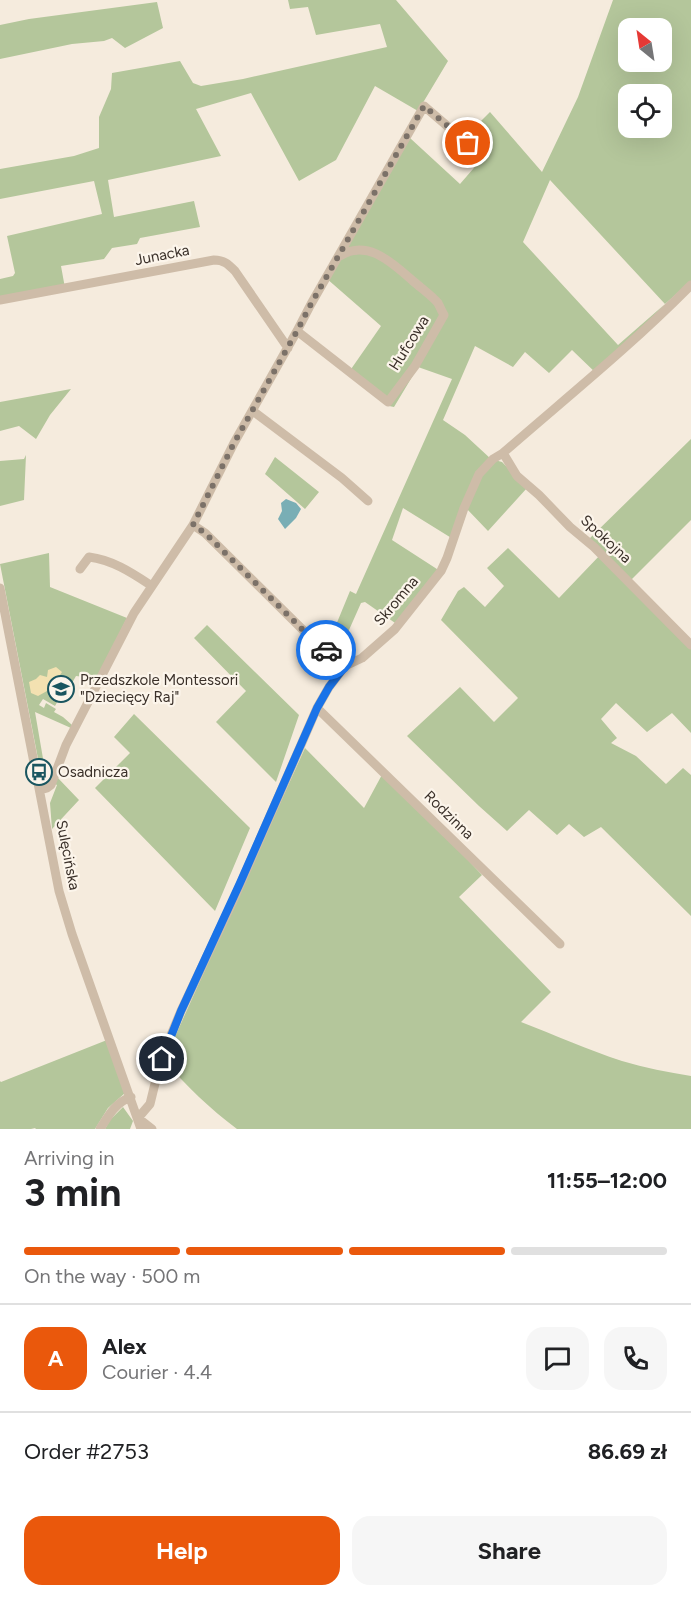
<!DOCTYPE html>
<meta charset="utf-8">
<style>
body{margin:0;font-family:Figtree,sans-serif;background:#f6f6f6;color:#202124;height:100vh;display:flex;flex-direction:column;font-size:22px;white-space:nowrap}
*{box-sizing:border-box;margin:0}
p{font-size:20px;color:#757577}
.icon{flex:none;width:33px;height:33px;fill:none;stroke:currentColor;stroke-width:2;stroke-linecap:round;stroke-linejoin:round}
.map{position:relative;height:1129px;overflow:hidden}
.drawer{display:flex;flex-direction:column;background:#fff;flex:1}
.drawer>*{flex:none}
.needle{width:39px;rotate:330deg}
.buttons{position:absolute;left:618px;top:18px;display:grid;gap:12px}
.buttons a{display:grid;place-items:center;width:54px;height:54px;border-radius:12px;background:#fff;box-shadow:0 6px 24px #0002;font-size:30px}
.pin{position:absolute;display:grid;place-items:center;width:51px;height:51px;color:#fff;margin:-26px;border:3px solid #fff;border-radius:50%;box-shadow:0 2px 6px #0007}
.courier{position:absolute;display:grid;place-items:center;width:60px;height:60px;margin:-30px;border:4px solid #1a73e8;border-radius:50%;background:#fff;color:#222;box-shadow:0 2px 8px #0007}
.head em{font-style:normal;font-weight:700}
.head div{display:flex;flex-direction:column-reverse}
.head{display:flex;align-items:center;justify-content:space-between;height:102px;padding:0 24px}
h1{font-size:39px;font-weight:700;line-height:45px}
.bar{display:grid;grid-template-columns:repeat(4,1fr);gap:9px 6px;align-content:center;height:72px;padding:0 24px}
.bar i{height:8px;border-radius:4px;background:#e0e0e0}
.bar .current{background:#ea580c}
.bar p{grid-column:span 4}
.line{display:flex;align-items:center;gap:15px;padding:0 24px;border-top:2px solid #e0e0e0}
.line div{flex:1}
.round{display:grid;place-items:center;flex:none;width:63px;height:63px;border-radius:18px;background:#f6f6f6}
.primary-button{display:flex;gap:12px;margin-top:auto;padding:12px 24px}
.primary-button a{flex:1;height:69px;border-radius:18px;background:#ea580c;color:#fff;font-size:24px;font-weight:700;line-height:69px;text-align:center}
.primary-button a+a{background:#f6f6f6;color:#202124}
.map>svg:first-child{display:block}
</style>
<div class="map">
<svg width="691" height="1129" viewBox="0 0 691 1129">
<rect width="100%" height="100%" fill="#f5ebdd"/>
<path fill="#b4c69b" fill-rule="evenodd" d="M288,0H396L448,61L418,111L375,86L336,160L299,181L251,93L196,109L221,156L108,180L114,217L194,201L200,227L140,238L137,244L112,248L104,259L61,266L65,288L0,299V279L13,276L15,273L7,236L102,214L94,181L0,199V169L74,156L99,148V117L111,89L112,73L180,61L193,83L201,86L243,79L387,47L380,24L316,35L308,7L290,9Z
M613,0H691V281L665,304L598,375L572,350L549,373L525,352L513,367L475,346L443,420L465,435L491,459L502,462L527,488L488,531L466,508L453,539L403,508L392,540L440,571L398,625L365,602L361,603L341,648L329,642L350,591L356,594L452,379L418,367L394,407L389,406L349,372L381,326L326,278L410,138L460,184L486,154L466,136L490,112L542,172L578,97ZM628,28H662V62H628ZM628,94H662V128H628ZM550,180L665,304L618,345L523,242Z
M157,2L163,28L125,48L112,38L104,41L72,44L0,59V25L29,19Z
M71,389L50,415L36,439L19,426L0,431V402Z
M691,439V520L628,583L691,646V733L672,713L647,732L616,703L601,719L617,738L611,743L636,756L666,784L683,768L691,775V916L601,827L584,837L569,824L557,835L529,810L507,831L479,806L407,736L460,687L494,722L518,698L441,620L458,591L464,587L485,607L504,586L487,568L508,548L559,598L602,553L588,540Z
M26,455L24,500L0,506V461L24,459Z
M275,457L319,492L305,509L265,474Z
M49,553L50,587L127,618L93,686C89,681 82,676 76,676L64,697L61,695L55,706L43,699L39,705L44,708L46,703L56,709L54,712L63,717L72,725L71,728L35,712L46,776L52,777L46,782L42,779L0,564Z
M207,625L299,715L276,782L216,722L246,691L194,638Z
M134,714L250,828L215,911L95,788L130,753L114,737Z
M305,748L364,808L384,771L482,875L459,897L551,992L521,1022C555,1035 588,1050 622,1061C645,1068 668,1072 691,1076V1129H237C210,1109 187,1086 164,1061Z
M57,777L79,800L52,829L50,803L57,785L55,784Z
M107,1040L125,1093L108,1108L95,1129H36L35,1128L31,1129H0V1081L1,1082Z
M123,1107L133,1121L130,1129H105L110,1120Z"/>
<path fill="#f3e1b1" d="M56,667L62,672L58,678L55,679L54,682L48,685L47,691L38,696L31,693L29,682L36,679L40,675L47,677L48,670Z"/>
<path fill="#79aeb5" d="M286,499L296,503L301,509L296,518L285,529L278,519L282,511L281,503Z"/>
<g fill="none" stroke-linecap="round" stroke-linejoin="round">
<path stroke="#cebca8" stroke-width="9" d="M0,300L214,260C224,260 228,264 235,271L288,348
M297,331L388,402L415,366L444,315C442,312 440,307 438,303C431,295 421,288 413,281C393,264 368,238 340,256
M253,411L342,478L368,501
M503,453L517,476L539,495L570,527L594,547L691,645
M193,525L205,533L303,630L345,666
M80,569L89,557C113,560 132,573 152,586
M0,588L59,891L72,934L141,1129
M317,708L560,944
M40,790L47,788L51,785L66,745L134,613L193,525L234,443L297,331L311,304L424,106L482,156
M138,1118L150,1104L161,1059L181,1011L233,901L317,708L329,687L345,666L362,658L395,629L441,571L447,558L464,508L479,474L493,459L503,453C566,398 632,345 691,285
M138,1118L152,1129
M100,1129C108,1116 116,1102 131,1097"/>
</g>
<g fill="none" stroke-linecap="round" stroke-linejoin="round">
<path stroke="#7b7168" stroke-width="6" stroke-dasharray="0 10.8" d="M326,650L303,630L205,533L193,525L234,443L297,331L311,304L424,106L468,143"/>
<path stroke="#1a73e8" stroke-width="8" d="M162,1059L181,1011L240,883L317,708L329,687L345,666L326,650"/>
</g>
<defs>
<symbol id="school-ring" viewBox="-11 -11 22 22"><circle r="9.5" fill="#fcf5eb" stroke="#1a5660" stroke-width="1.5"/><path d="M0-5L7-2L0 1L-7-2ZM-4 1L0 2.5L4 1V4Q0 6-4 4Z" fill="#1a5660"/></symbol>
<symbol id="bus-ring" viewBox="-11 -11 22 22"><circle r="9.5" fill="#fcf5eb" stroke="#1a5660" stroke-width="1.5"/><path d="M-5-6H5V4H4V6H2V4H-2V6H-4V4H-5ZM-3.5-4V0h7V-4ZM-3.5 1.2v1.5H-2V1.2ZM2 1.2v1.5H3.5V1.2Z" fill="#1a5660"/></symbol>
</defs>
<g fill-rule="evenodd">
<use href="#school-ring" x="46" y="674" width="30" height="30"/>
<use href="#bus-ring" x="24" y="757" width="30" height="30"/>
</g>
<g text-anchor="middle" stroke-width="4.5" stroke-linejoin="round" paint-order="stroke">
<g font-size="15" fill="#3a3029" stroke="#fcf5eb">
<text transform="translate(162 255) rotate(-11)" y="5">Junacka</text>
<text transform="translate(409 343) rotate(-58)" y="5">Hufcowa</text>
<text transform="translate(606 539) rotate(43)" y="5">Spokojna</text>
<text transform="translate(396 601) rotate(-50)" y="5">Skromna</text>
<text transform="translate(449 815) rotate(44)" y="5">Rodzinna</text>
<text transform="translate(68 855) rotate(79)" y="5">Sulęcińska</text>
</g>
<g font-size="15" fill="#3a3029" stroke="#fcf5eb" text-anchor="start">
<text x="80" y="685">Przedszkole Montessori<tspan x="80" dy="17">"Dziecięcy Raj"</tspan></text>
<text x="58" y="777">Osadnicza</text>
</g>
</g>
</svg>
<div class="buttons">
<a><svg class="needle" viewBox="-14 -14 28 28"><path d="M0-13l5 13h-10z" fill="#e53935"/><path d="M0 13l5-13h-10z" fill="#757577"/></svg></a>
<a><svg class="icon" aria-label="locate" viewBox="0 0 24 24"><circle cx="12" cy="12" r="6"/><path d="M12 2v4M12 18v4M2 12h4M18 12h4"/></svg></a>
</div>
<div class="pin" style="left:468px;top:143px;background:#ea580c"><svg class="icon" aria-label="bag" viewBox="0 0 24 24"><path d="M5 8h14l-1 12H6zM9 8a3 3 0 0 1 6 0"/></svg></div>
<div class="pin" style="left:162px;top:1059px;background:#1f2937"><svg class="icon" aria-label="home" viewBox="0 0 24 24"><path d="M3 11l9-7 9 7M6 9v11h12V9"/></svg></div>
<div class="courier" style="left:326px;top:650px"><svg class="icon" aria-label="car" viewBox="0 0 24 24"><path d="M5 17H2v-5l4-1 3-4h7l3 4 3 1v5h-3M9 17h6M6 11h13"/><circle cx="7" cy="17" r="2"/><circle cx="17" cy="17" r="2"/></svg></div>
</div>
<section class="drawer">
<div class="head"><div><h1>3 min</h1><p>Arriving in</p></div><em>11:55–12:00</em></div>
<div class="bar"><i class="current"></i><i class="current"></i><i class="current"></i><i></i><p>On the way · 500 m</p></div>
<div class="line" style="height:108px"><b class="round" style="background:#ea580c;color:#fff">A</b><div><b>Alex</b><p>Courier · 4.4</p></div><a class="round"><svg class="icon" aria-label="chat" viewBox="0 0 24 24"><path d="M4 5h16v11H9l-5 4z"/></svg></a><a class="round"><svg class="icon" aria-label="phone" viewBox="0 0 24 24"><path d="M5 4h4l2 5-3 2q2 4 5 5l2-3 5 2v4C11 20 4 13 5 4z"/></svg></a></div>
<div class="line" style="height:78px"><div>Order #2753</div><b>86.69 zł</b></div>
<div class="primary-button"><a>Help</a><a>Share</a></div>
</section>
